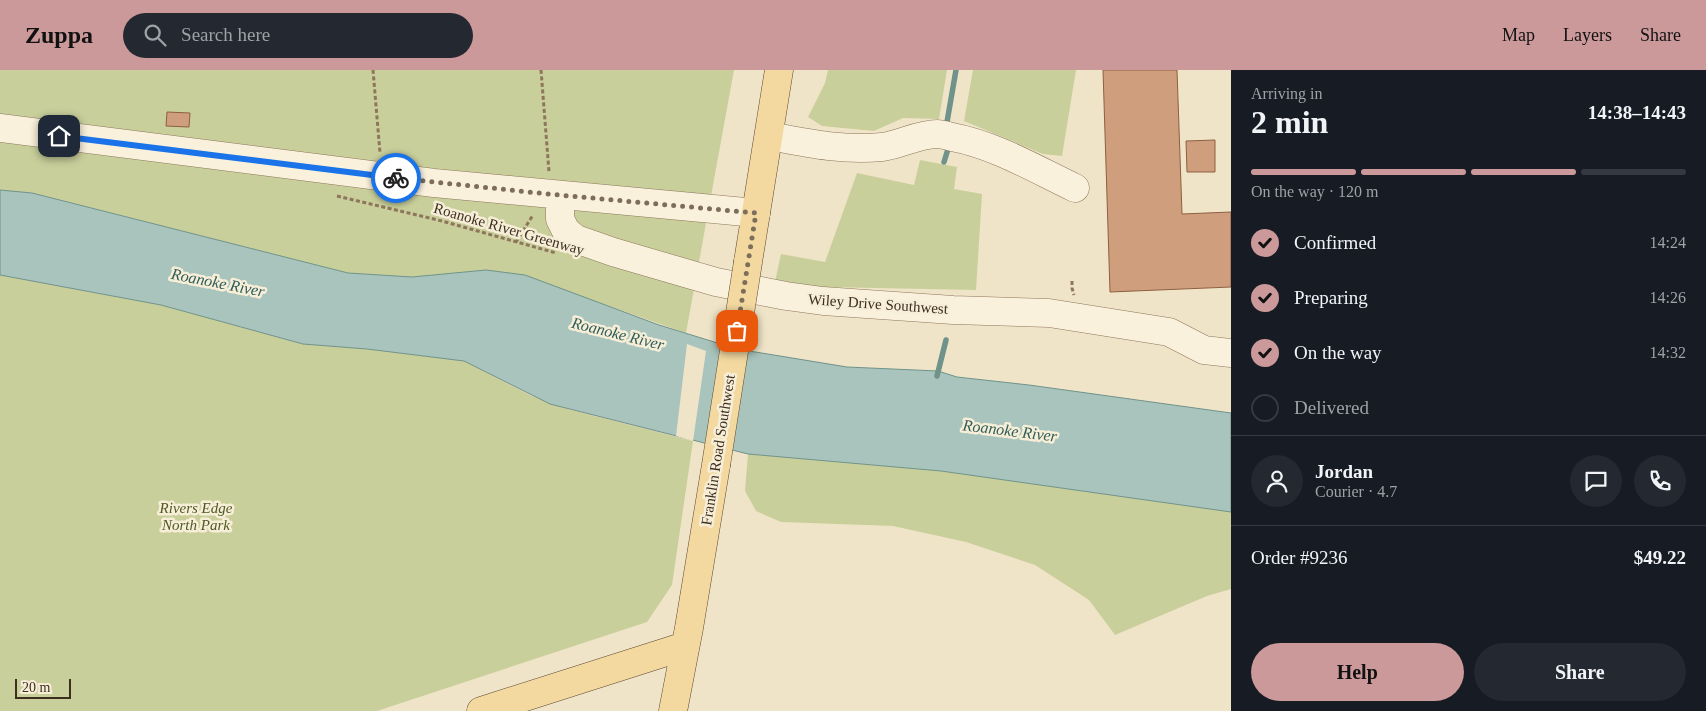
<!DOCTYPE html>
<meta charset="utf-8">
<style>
body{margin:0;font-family:Georgia,serif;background:#242831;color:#f1f3f6;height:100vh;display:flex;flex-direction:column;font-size:19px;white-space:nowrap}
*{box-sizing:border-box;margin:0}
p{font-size:16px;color:#9ea1a6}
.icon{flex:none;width:28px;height:28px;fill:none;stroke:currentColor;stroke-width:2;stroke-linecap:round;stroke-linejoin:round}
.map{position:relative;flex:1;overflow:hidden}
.drawer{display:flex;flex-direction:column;background:#171b24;width:475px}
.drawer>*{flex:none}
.scale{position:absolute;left:15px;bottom:12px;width:56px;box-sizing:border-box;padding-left:5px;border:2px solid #3d2e20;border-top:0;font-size:14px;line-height:18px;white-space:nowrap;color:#3d2e20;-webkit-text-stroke:4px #f7eed8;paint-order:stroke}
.pin{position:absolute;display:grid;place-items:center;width:42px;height:42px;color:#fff;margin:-21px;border-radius:10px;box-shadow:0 2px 8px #0006}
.courier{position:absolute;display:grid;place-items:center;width:50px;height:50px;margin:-25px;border:4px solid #1a73e8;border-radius:50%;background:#fff;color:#222;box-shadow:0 1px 6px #0007}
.summary em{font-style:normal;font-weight:700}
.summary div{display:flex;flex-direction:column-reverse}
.summary{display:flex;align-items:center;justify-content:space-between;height:85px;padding:0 20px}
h1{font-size:32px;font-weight:700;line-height:38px}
.bar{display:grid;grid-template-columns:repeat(4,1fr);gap:8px 5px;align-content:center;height:60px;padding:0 20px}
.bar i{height:6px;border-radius:4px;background:#363941}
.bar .active{background:#cc999b}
.bar p{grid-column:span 4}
.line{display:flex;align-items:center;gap:12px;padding:0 20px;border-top:1px solid #363941}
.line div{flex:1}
.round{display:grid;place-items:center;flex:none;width:52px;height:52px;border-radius:26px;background:#242831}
ol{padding:0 20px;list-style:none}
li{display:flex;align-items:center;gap:15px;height:55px}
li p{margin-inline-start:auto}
li .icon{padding:5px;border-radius:50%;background:#cc999b;color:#111;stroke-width:4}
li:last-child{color:#9ea1a6}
li i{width:28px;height:28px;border:2px solid #363941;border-radius:50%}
.button{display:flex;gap:10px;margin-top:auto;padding:10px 20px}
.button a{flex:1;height:58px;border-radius:30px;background:#cc999b;color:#111;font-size:20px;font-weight:700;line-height:58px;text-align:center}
.button a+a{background:#242831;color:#f1f3f6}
header{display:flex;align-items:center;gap:30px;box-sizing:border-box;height:70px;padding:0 25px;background:#cc999b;color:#111}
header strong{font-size:24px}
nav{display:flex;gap:28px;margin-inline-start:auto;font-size:18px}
.search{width:350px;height:45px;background:#242831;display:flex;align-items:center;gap:12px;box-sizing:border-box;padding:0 18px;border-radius:28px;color:#9ea1a6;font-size:19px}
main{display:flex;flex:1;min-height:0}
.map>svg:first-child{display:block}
</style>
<header>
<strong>Zuppa</strong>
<div class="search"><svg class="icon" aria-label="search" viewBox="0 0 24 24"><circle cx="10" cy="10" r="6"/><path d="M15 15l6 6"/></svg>Search here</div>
<nav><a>Map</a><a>Layers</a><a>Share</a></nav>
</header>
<main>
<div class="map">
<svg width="1231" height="641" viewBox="0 0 1231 641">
<rect width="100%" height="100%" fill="#f0e4c8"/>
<path fill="#c9cf9b" d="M0,0H734L686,263L609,236L486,200L412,207L348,203L32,123L0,120Z
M828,0H947L939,49L903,48L874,61L822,56L808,47L825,13Z
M973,0H1076L1062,86L1043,84L964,51Z
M920,90L957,97L954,119L982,124L976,220L774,216L781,184L825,192L857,103L914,115Z
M0,205L161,235L303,274L367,279L464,291L532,326L571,340L693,371L672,515L647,552L377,641H0Z
M748,384L941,401L1231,442V519L1207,526L1115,565L1089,530L1035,495L966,472L893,456L781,452L756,441L745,421Z"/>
<path fill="#a9c4bc" stroke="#6f938a" d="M0,120L32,123L348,203L412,207L486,200L525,205L659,255L737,279L847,297L938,301L957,307L1029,315L1231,343V442L941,401L748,384L550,334L464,291L367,279L303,274L161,235L0,205Z"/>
<path fill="#f0e4c8" d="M687,274L706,281L693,371L676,366Z"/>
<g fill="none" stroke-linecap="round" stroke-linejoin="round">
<path stroke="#6f938a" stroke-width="5.5" d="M947,52L956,0
M944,92L948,79
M937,306L946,270"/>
</g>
<path fill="#cf9f7d" stroke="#8d5f41" d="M1103,0H1177L1182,144L1231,142V217L1110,222Z
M167,42L190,43L189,57L166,56Z
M1215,70V102H1187L1186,71Z"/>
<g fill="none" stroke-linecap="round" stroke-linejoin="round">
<defs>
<path id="minor" d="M0,58L434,113L756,143
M769,66C806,73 843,81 882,77C900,75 918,64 937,64C942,64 948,66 952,67C995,75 1035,99 1075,118
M560,126V149L566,161L576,169L613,182L716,212L786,226L823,231L953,240L1049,243L1169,262L1204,280L1231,283"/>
<path id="major" d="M748,192L779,0
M481,641L685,576
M673,641L689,558L716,395"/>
</defs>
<use href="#minor" stroke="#8d765c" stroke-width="29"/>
<use href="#major" stroke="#5b4430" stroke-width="29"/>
<path stroke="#8d765c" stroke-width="3" stroke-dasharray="4 2.5" stroke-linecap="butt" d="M373,0L380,83
M541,0L549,102
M337,126L442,151L556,183
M516,172L533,145
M1072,211V218L1074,225"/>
<use href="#minor" stroke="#faf1dc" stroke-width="28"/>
<use href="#major" stroke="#f3d9a0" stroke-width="28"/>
<defs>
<path id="major-bridge" d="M716,395L748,192"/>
</defs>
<use href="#major-bridge" stroke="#5b4430" stroke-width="29" stroke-linecap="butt"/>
<use href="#major-bridge" stroke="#f3d9a0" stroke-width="28"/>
</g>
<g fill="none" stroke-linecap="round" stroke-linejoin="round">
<path stroke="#7c6e5b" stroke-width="5" stroke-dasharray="0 9" d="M396,108L548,124L756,143L737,261"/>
<path stroke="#1a73e8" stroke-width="6" d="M59,66L396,108"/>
</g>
<g text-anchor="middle" stroke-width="5" stroke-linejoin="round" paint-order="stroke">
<g font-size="15" fill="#3d2e20" stroke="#f7eed8">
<text transform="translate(509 159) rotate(16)" y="5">Roanoke River Greenway</text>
<text transform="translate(878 234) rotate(4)" y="5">Wiley Drive Southwest</text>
<text transform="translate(718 380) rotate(-81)" y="5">Franklin Road Southwest</text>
</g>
<g font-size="15" font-style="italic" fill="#4d5a26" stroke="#f7eed8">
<text x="196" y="443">Rivers Edge<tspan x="196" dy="17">North Park</tspan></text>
</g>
<g font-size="16" font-style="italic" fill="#2f5d5a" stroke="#f7eed8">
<text transform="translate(218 212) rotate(11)" y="6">Roanoke River</text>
<text transform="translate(618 263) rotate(14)" y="6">Roanoke River</text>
<text transform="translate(1010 360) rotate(7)" y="6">Roanoke River</text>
</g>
</g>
</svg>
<div class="scale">20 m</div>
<div class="pin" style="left:737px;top:261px;background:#ea580c"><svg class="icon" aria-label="bag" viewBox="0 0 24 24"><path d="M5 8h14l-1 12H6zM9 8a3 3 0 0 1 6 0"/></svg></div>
<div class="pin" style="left:59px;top:66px;background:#1f2937"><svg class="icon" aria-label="home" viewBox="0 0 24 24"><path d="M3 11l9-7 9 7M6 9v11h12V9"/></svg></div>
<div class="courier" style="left:396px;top:108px"><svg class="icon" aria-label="bike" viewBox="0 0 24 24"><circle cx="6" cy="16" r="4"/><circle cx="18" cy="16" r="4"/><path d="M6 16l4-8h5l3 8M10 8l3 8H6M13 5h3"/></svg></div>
</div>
<section class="drawer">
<div class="summary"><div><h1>2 min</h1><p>Arriving in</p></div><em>14:38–14:43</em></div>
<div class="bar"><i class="active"></i><i class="active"></i><i class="active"></i><i></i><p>On the way · 120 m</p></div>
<ol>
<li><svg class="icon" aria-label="check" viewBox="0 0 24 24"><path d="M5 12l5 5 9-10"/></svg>Confirmed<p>14:24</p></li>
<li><svg class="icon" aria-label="check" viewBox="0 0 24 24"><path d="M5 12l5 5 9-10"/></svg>Preparing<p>14:26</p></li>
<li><svg class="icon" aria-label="check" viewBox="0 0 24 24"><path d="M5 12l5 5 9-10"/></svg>On the way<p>14:32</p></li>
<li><i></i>Delivered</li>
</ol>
<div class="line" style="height:90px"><a class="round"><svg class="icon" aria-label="person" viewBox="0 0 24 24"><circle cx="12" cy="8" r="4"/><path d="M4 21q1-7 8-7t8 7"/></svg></a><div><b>Jordan</b><p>Courier · 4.7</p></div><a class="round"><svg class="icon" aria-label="chat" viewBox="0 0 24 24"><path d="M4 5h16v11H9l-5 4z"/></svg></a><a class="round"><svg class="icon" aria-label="phone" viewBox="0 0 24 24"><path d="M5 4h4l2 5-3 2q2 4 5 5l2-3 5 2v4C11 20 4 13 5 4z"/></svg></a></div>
<div class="line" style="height:65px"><div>Order #9236</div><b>$49.22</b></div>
<div class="button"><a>Help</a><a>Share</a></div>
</section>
</main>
